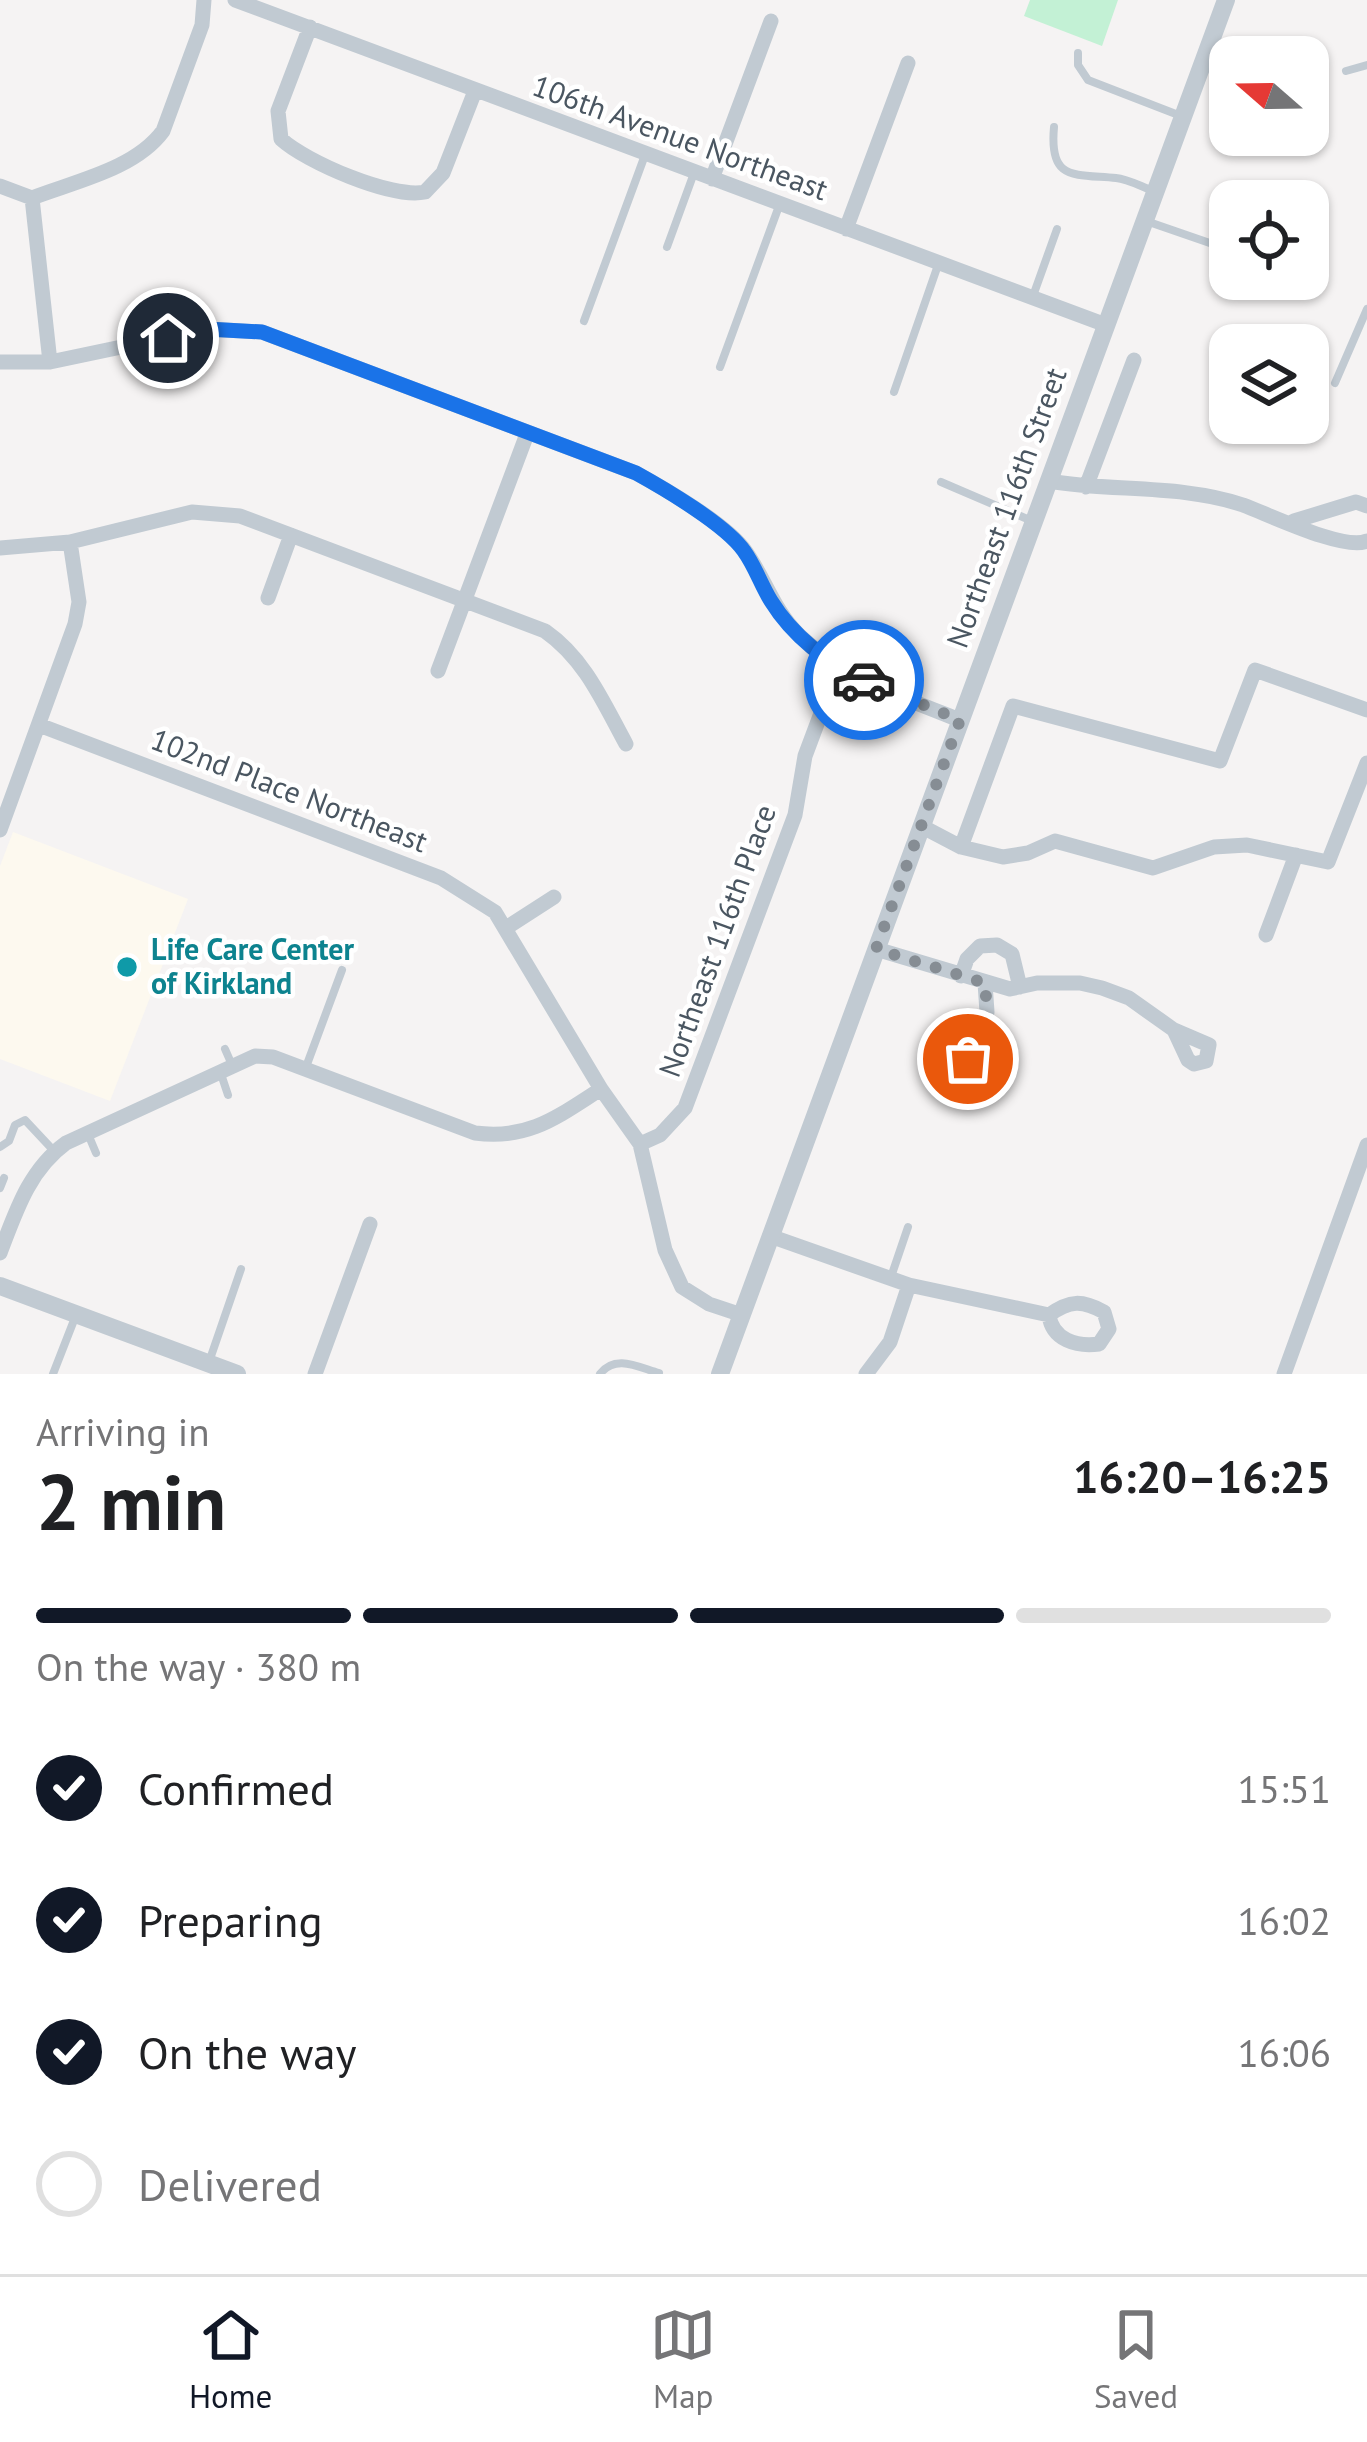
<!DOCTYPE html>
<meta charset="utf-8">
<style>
body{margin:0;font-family:"PT Sans",sans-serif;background:#f6f6f6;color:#202124;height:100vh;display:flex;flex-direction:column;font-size:45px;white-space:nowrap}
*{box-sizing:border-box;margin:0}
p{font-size:39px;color:#757577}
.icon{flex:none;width:66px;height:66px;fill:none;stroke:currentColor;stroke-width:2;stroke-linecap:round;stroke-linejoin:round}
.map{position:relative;height:1374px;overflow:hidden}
.panel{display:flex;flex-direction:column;background:#fff;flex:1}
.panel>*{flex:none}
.needle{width:78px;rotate:290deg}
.tools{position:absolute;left:1209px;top:36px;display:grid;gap:24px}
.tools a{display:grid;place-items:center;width:120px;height:120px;border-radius:24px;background:#fff;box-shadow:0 3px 9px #0004;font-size:60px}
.pin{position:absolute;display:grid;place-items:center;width:102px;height:102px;color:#fff;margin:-51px;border:6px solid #fff;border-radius:50%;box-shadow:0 3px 12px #0007}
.courier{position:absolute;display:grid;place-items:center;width:120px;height:120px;margin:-60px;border:9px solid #1a73e8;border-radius:50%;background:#fff;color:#222;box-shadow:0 3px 15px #0007}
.summary em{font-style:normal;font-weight:800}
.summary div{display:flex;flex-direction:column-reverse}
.summary{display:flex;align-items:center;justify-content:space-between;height:204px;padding:0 36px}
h1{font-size:78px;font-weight:800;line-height:90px}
.bar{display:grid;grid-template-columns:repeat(4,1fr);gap:18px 12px;align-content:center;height:144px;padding:0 36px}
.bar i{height:15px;border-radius:9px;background:#e0e0e0}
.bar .on{background:#111827}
.bar p{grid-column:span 4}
ol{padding:0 36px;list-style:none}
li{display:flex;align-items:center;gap:36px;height:132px}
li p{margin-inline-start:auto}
li .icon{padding:12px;border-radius:50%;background:#111827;color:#fff;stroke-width:4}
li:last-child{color:#757577}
li i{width:66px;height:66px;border:6px solid #e0e0e0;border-radius:50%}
.menu{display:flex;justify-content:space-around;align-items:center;height:168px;border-top:3px solid #e0e0e0;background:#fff;font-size:33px;color:#757577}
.menu a{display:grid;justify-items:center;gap:6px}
.menu .on{color:#111827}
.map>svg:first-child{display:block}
</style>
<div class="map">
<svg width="1367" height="1374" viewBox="0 0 1367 1374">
<rect width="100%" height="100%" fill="#f5f3f3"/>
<path fill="#fdf9ef" d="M13,832L188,899L110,1101L0,1059V866Z"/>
<path fill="#c3f1d5" d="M1030,0H1118L1102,46L1024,16Z"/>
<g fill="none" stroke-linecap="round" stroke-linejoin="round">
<path stroke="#c1cad2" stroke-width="8" d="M1078,53V65L1088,80L1181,116
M1346,71L1367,65
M1054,127C1049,181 1073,174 1116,178C1128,179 1142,187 1154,191
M1146,221L1230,250
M667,247L694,173
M1033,296L1057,229
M584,321L645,155
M720,367L779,206
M1335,383L1367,309
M894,392L938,265
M941,482L1032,521
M225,1049L232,1065
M306,1067L342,970
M221,1074L228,1095
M88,1134L96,1153
M0,1147L9,1141L15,1125L25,1120L54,1151
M0,1188L4,1178
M891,1277L908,1227
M209,1362L241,1269
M53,1374L76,1315
M600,1374C615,1354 638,1367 659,1373"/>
<path stroke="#c1cad2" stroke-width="15" d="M235,0L1106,325
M310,27L278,111L281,139C306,162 392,199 425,192L443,173L475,91
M712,179L771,21
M0,186L32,198
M32,198C76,181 135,169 163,131L202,25L204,0
M32,198L50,362
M846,229L908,63
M0,362H50L207,329L262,332L636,473C665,489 723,523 743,548C764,575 772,608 798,634C842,677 903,698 960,720
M1048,481C1112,492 1181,484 1243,505C1270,515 1344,551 1367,541
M1086,487L1134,360
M1294,521L1356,502L1367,506
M0,548L70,542L192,512L240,516L545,631C585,659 603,702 626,744
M268,598L291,535
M438,671L527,434
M39,725L441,878L495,912L601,1089L640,1144L665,1250L682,1287L709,1304L742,1315
M921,826L961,847L1003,857L1028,853L1055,841L1153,868L1214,847L1247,845L1328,862L1367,763
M0,830L75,624L79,602L70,542
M961,847L1013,706L1220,761L1255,670L1367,710
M506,928L554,897
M1266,935L1296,855
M876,949L1010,989L1037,983H1080L1102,988L1129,998L1174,1030L1188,1060L1194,1064L1206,1061L1209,1045L1174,1030
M961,976L967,959L980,946L997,945L1012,954L1020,987
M980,1051L968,1088L955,1085L950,1070L980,1051L987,1012L985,983
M640,1144L660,1135L685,1108L795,815L805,756L838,668
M770,1236L909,1285L1049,1315C1070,1300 1082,1300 1104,1312L1109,1329L1099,1344C1077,1347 1052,1340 1049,1315
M0,1253C16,1211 29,1170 66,1143L255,1056L273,1057L475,1133C529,1140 557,1117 601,1089
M315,1374L370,1224
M866,1374L890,1342L909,1285
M1284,1374L1367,1145"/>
<path stroke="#c1cad2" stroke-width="18" d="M0,1286L237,1374
M720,1374L1226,0"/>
</g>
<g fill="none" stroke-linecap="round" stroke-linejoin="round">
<path stroke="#868d94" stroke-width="12" stroke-dasharray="0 21.6" d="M864,680L960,720L876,949L985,983L987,1012L980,1051L968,1059"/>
<path stroke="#1a73e8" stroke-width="15" d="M168,338L207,329L262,332L636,473C665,489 726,525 744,551C755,566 761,585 771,601C792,635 828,664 864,680"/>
</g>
<circle fill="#0f9aa8" stroke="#fff" stroke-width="4.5" cx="127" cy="967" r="12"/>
<g text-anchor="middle" stroke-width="9" stroke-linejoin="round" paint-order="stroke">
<g font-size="30" fill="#4a5661" stroke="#fff">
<text transform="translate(680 138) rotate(20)" y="10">106th Avenue Northeast</text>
<text transform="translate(1007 508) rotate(-70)" y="10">Northeast 116th Street</text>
<text transform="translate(289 791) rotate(21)" y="10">102nd Place Northeast</text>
<text transform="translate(718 941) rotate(-70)" y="10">Northeast 116th Place</text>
</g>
<g font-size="30" font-weight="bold" fill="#0d838f" stroke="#fff" text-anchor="start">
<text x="151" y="960">Life Care Center<tspan x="151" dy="34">of Kirkland</tspan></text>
</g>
</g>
</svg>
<div class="tools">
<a><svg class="needle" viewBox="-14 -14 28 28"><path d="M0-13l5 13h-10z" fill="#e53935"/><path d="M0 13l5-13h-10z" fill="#757577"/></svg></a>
<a><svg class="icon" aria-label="locate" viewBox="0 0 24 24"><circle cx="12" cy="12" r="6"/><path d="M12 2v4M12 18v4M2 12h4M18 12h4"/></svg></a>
<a><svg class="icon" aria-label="layers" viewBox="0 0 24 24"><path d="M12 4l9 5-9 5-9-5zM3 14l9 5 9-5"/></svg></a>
</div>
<div class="pin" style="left:968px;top:1059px;background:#ea580c"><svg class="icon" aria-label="bag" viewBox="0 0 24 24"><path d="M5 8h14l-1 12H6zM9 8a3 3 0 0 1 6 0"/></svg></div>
<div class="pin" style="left:168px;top:338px;background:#1f2937"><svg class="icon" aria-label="home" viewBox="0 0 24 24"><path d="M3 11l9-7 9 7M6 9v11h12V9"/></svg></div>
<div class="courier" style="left:864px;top:680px"><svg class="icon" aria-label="car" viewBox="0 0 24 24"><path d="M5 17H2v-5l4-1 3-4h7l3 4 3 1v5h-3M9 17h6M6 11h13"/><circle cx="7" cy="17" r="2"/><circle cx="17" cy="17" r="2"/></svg></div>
</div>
<section class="panel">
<div class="summary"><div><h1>2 min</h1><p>Arriving in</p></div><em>16:20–16:25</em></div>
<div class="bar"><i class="on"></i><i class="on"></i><i class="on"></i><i></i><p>On the way · 380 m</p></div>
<ol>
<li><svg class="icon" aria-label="check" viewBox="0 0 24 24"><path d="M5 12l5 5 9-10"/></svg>Confirmed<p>15:51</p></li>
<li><svg class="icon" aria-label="check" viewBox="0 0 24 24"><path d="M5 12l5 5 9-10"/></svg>Preparing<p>16:02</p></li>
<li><svg class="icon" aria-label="check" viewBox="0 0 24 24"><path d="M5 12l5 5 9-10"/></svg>On the way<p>16:06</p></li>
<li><i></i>Delivered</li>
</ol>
</section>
<nav class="menu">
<a class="on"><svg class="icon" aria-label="home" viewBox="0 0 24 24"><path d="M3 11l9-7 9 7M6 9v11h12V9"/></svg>Home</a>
<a><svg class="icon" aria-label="map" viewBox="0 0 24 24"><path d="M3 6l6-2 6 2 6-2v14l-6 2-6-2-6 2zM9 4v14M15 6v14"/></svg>Map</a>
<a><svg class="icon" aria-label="saved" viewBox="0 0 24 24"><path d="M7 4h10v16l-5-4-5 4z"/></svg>Saved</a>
</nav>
